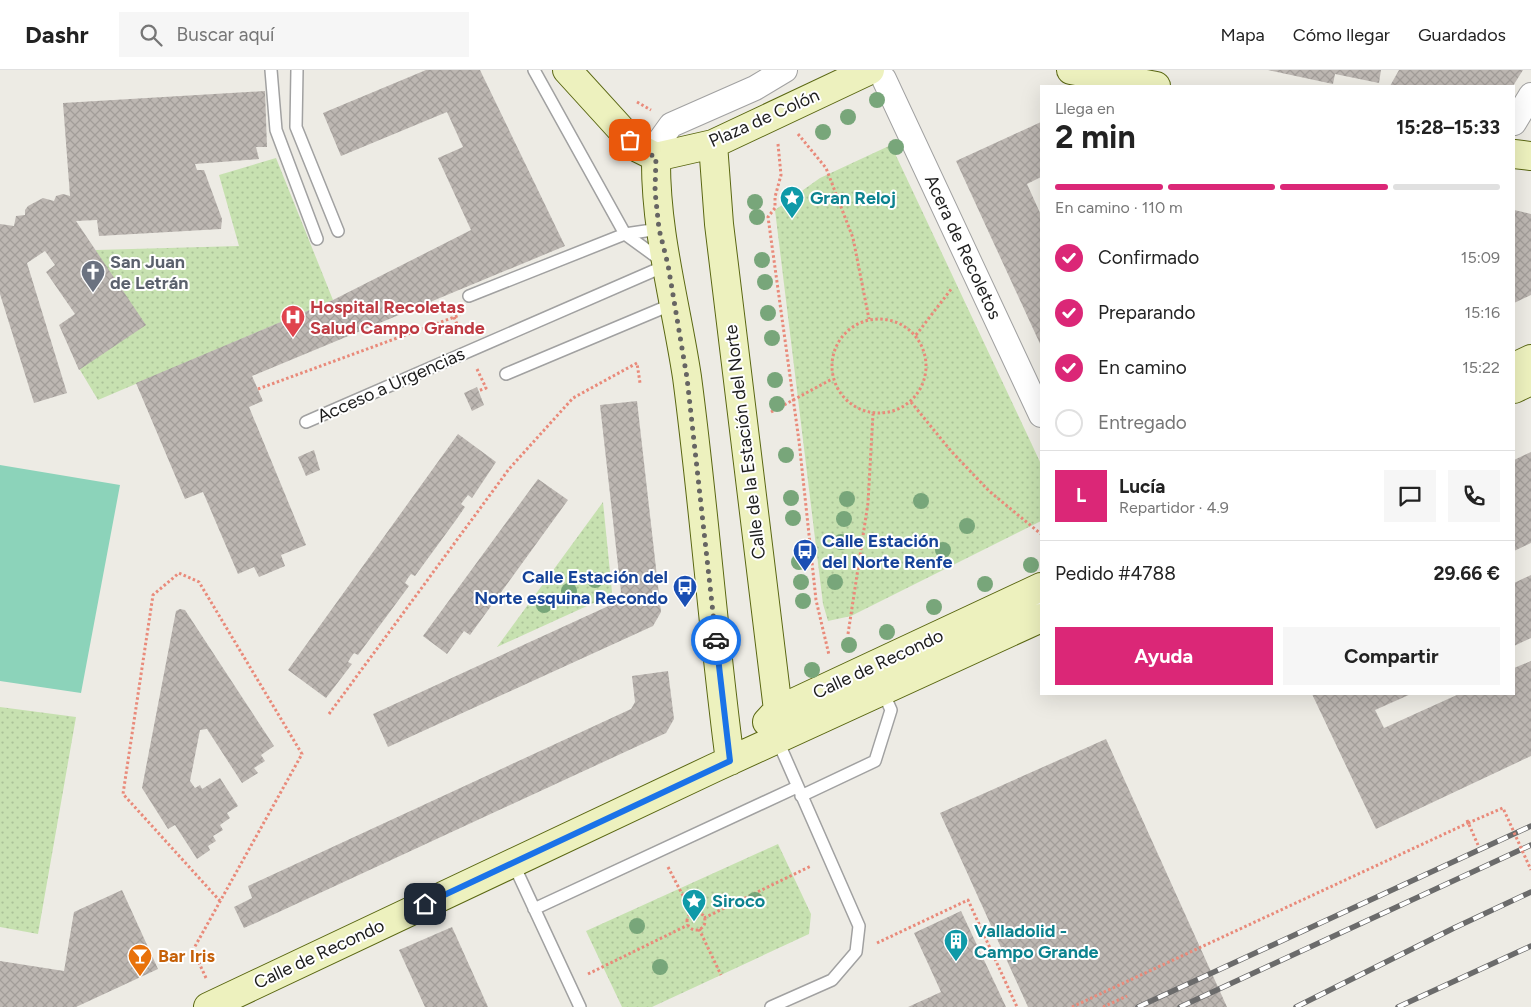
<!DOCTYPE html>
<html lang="es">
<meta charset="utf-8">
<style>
body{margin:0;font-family:Figtree,sans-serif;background:#f6f6f6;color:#222;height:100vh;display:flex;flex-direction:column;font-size:19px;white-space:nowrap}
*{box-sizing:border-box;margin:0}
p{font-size:16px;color:#767676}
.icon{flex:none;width:28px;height:28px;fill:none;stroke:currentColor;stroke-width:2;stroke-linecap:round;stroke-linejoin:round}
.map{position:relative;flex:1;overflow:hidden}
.sheet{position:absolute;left:1040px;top:15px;width:475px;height:610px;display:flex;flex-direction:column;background:#fff;border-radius:0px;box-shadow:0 5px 20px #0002}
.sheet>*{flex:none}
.pin{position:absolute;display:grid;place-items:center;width:42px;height:42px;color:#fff;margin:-21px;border-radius:10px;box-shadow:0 2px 8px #0006}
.courier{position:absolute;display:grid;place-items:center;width:50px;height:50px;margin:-25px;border:4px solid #1a73e8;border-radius:50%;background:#fff;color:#222;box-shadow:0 1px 6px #0007}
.overview em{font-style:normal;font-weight:700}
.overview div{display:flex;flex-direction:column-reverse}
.overview{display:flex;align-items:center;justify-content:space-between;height:85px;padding:0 15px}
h1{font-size:32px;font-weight:700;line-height:38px}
.bar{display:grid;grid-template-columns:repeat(4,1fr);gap:8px 5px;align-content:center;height:60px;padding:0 15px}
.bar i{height:6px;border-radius:4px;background:#e0e0e0}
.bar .selected{background:#db2777}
.bar p{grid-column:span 4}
.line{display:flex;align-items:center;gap:12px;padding:0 15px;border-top:1px solid #e0e0e0}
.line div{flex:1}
.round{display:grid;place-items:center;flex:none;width:52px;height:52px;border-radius:0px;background:#f6f6f6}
ol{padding:0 15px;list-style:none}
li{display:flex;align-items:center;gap:15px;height:55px}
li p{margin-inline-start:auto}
li .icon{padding:5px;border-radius:50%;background:#db2777;color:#fff;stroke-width:4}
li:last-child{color:#767676}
li i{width:28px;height:28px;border:2px solid #e0e0e0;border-radius:50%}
.primary-button{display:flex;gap:10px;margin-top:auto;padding:10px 15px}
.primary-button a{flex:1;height:58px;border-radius:0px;background:#db2777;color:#fff;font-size:20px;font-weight:700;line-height:58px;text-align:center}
.primary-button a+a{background:#f6f6f6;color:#222}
header{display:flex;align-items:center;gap:30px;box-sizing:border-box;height:70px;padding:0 25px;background:#fff;border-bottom:1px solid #e0e0e0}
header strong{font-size:24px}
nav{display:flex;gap:28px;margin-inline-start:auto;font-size:18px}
.search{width:350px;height:45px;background:#f6f6f6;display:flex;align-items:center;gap:12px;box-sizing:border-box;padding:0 18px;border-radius:0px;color:#767676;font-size:19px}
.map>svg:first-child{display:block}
</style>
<header>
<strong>Dashr</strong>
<div class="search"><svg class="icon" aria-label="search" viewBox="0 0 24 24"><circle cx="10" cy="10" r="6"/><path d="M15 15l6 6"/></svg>Buscar aquí</div>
<nav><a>Mapa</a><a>Cómo llegar</a><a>Guardados</a></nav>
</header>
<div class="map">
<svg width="1531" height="937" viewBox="0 0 1531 937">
<defs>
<pattern id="grass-dots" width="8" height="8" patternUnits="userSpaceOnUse" patternTransform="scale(1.25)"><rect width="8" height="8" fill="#c7e1b0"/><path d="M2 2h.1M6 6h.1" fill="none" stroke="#aac197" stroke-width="1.8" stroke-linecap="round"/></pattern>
<pattern id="building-cross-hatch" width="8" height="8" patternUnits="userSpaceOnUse" patternTransform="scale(1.25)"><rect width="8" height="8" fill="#bdb7b2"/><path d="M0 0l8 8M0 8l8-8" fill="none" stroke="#a29d99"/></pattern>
</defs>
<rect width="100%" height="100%" fill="#edebe4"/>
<path fill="url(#grass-dots)" d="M891,75L1041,394V451L851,546L828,551L823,534L775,140L820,108Z
M276,88L333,230L98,330L80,300L96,180L239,176L219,105Z
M603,432L612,522L609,526L497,577Z
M0,637L76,647L38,864L0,857Z
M778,774L811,844L809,864L652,937H622L586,861Z"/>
<path fill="#8cd3ba" d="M0,395L120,415L81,623L0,611Z"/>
<path fill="url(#building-cross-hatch)" d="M426,0H480L565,176L252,306L263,331L249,337L306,475L281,485L285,496L259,507L254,497L238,504L203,422L185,429L136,313L333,230L471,160L438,88L463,77L447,42L341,86L323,43Z
M1268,0H1381L1379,13L1335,4L1333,14Z
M1399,0H1523L1513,16H1390Z
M265,21L267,77H256L259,89L195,94L197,100H204L222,149L221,159L99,166L97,150L76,151L146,255L79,300L59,255L75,244L46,202L55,195L45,181L27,193L67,323L34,333L0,224V154L14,156L16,146L25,145V140L28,136L43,128L54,131L56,126L63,124L70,126L63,33Z
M1041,52V107L1027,114L1041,145V276L956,91Z
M1514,140L1531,144V225L1514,233Z
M477,317L484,335L472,341L464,323Z
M637,331L661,542L653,556L388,677L373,644L615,533L621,522L600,335Z
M458,364L496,392L472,428L468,425L464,430L461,434L465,437L456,450L415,506L411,504L408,508L405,513L409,516L358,585L354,583L351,587L348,592L352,594L326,628L288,600Z
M314,380L320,400L306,406L298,387Z
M1531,382V473L1514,481V390Z
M538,409L568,430L470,565L464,561L447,584L423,566Z
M1531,505V568L1514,576V513Z
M180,539L185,540L274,676L261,685L265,691L254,698L258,703L242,713L207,659L200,660L190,711L195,718L200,715L202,719L220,708L238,736L227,743L230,748L220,755L223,760L213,766L216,771L208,776L210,780L197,789L175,755L168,759L142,718L176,541Z
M1531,591V686L1376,759L1312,624H1411L1375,640L1384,658L1459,624H1514V598Z
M668,601L674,649L666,663L244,858L234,837L252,828L248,816L631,639L635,632L632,606Z
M1106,669L1227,937H1028L940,743Z
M122,820L158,899L76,937H0V891L64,901L74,842Z
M961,841L1006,937H908L941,922L914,863Z
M452,857L488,937H425L399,880Z"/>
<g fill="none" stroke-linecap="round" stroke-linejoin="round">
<defs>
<path id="lane" d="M271,0L276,60L317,169
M297,0L296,57L338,161
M534,0L625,164L662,191
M469,226L625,164L659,159
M506,304L675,233
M306,352L667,195
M1020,543L1041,533
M801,726L875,691L891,640L883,622L884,620
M513,793L580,937
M534,839L797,717
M771,937L832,910L856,882L859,856L777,669"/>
<path id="street" d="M884,9L1041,345
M1514,53L1531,25
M656,87L658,73L671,55L755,18L785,0"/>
<path id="secondary" d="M567,0L638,78L656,87L713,74L870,0
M1071,0L1156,16
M713,74L719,154L778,640L777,669
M1514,84L1531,86
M656,87C655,162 676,234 687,307C704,435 713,563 730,691
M1514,297L1531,289
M1514,319L1531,311
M767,652L778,640L1041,517
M208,937L714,698L1041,548"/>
</defs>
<use href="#lane" stroke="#a1a1a1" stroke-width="14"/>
<use href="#street" stroke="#a1a1a1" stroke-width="26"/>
<use href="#secondary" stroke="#5a6712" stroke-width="30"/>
<path stroke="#e98a7a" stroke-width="3" stroke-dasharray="2.5 2.5" stroke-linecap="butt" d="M637,32L651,40
M798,64L826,98L853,168L869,249
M778,74L781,105L775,127V138L768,147L799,371L816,530L829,585
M454,247L461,264
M832 296a47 47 0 1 1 94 0a47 47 0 1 1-94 0Z
M916,265L952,218
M477,299L486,318L478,321
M258,319L460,245
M911,332L951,381L989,421L1041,464
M771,342L832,309
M848,564L868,433L873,344
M329,644L509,399L573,328L637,293L640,313
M1467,750L1478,775
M668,797L692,843
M687 851a9 9 0 1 1 18 0a9 9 0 1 1-18 0Z
M704,848L811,796
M699,859L721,905
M877,873L968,830L1017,937
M588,904L688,855
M206,908L193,880L302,684L199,512L179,503L153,525L123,724L220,831
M1072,937L1468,753
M1103,937L1127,926"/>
<use href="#lane" stroke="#fff" stroke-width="11"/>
<use href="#street" stroke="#fff" stroke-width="24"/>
<use href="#secondary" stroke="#edf1be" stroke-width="28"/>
<defs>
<path id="rail" d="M1138,937L1531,756
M1180,937L1531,775
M1296,937L1454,858L1531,822
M1398,937L1531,876"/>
</defs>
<use href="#rail" stroke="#6b6b6b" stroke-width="5.5"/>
<use href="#rail" stroke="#fff" stroke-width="4" stroke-dasharray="11" stroke-linecap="butt"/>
<path stroke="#e98a7a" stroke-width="3" stroke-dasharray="2.5 2.5" stroke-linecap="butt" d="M1468,753L1503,738L1531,800"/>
</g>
<g fill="#78a67a">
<circle cx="877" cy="30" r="8"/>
<circle cx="848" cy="47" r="8"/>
<circle cx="823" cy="62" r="8"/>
<circle cx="896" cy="77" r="8"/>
<circle cx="755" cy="132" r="8"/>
<circle cx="757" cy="147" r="8"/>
<circle cx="762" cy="190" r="8"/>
<circle cx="765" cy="212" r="8"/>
<circle cx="768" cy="243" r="8"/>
<circle cx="772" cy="268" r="8"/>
<circle cx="775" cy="310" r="8"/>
<circle cx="777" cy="334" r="8"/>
<circle cx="786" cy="385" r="8"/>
<circle cx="791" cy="428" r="8"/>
<circle cx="847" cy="429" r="8"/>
<circle cx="921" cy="431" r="8"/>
<circle cx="793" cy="448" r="8"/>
<circle cx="844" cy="449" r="8"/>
<circle cx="967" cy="456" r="8"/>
<circle cx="841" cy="472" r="8"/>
<circle cx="943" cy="480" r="8"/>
<circle cx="799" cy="492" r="8"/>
<circle cx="1031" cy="495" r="8"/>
<circle cx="595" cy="510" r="8"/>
<circle cx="801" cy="512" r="8"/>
<circle cx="835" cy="512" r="8"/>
<circle cx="985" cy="514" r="8"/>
<circle cx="569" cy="521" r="8"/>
<circle cx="803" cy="531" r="8"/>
<circle cx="544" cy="535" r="8"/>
<circle cx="934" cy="537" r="8"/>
<circle cx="887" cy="562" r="8"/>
<circle cx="849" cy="575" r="8"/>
<circle cx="812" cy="600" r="8"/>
<circle cx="755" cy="830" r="8"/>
<circle cx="637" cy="856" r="8"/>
<circle cx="660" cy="897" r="8"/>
</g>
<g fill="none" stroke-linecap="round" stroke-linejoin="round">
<path stroke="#666563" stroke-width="5" stroke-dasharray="0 9" d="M630,70L642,81L656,87L655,121L659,159L668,195L687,308L716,570"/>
<path stroke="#1a73e8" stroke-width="6" d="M425,834L730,691L716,570"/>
</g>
<defs>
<symbol id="sight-pin" viewBox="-11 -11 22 30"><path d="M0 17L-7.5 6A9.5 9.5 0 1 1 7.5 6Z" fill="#0f9aa8" stroke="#fff"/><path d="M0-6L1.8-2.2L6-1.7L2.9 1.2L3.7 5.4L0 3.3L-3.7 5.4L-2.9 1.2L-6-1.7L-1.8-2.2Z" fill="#fff"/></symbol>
<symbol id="church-pin" viewBox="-11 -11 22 30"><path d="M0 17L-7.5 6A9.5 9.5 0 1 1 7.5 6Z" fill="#6b7280" stroke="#fff"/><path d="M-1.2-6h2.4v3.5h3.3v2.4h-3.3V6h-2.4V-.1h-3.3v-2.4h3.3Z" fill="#fff"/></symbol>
<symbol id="hospital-pin" viewBox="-11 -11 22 30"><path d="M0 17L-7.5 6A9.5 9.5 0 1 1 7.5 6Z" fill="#e0444e" stroke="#fff"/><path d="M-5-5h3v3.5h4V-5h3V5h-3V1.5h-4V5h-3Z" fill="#fff"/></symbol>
<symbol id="bus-pin" viewBox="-11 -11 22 30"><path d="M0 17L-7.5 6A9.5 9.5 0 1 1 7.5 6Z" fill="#1a4fb4" stroke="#fff"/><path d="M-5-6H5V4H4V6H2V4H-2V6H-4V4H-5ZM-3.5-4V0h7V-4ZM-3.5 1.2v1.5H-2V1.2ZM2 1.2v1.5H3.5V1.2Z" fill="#fff"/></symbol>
<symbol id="building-pin" viewBox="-11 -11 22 30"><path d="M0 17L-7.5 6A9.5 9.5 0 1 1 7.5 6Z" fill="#0f9aa8" stroke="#fff"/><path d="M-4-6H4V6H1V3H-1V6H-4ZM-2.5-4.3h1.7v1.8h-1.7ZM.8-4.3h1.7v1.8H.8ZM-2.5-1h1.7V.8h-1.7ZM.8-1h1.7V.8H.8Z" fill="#fff"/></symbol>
<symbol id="bar-pin" viewBox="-11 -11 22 30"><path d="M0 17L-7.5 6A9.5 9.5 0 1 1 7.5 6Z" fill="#e8710a" stroke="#fff"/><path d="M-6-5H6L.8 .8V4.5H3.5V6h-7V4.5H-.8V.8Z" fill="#fff"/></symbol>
</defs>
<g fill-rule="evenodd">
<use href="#sight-pin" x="778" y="114" width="28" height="38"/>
<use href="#church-pin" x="79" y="188" width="28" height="38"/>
<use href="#hospital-pin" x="279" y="233" width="28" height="38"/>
<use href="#bus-pin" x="791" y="467" width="28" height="38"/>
<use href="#bus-pin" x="671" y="503" width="28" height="38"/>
<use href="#sight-pin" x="680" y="817" width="28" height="38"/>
<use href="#building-pin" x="942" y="857" width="28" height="38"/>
<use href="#bar-pin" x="126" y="872" width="28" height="38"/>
</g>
<g text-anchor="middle" stroke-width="4" stroke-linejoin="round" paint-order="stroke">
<g font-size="18" fill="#1d1d1d" stroke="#fff">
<text transform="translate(764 48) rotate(-24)" y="6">Plaza de Colón</text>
<text transform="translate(963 177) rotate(65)" y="6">Acera de Recoletos</text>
<text transform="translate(391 315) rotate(-24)" y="6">Acceso a Urgencias</text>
<text transform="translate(745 372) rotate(-97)" y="6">Calle de la Estación del Norte</text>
<text transform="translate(878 594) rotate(-25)" y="6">Calle de Recondo</text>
<text transform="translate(319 884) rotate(-25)" y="6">Calle de Recondo</text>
</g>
<g font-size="18" font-weight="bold" fill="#0d838f" stroke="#fff" text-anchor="start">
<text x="810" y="134">Gran Reloj</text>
<text x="712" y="837">Siroco</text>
<text x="974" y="867">Valladolid -<tspan x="974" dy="21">Campo Grande</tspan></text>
</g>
<g font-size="18" font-weight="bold" fill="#5b616d" stroke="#fff" text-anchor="start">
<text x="110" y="198">San Juan<tspan x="110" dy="21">de Letrán</tspan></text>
</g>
<g font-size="18" font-weight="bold" fill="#be3a42" stroke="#fff" text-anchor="start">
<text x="310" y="243">Hospital Recoletas<tspan x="310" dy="21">Salud Campo Grande</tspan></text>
</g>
<g font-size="18" font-weight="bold" fill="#164399" stroke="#fff" text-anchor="start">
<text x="822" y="477">Calle Estación<tspan x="822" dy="21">del Norte Renfe</tspan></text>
<text x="668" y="513" text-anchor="end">Calle Estación del<tspan x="668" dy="21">Norte esquina Recondo</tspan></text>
</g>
<g font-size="18" font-weight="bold" fill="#c56008" stroke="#fff" text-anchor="start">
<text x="158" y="892">Bar Iris</text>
</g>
</g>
</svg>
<div class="pin" style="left:630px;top:70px;background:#ea580c"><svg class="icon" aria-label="bag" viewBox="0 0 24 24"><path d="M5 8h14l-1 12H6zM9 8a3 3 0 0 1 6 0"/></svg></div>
<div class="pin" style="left:425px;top:834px;background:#1f2937"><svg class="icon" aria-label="home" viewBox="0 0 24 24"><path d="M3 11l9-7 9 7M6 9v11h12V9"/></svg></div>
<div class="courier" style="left:716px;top:570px"><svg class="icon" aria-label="car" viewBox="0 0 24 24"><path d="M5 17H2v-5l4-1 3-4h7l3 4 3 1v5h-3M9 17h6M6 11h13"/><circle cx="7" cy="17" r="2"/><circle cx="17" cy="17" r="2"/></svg></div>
<section class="sheet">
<div class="overview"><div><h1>2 min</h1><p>Llega en</p></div><em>15:28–15:33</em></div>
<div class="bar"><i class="selected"></i><i class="selected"></i><i class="selected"></i><i></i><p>En camino · 110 m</p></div>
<ol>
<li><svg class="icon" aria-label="check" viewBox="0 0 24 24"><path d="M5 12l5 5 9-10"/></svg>Confirmado<p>15:09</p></li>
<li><svg class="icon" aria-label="check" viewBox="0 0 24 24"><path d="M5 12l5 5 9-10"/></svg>Preparando<p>15:16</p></li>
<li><svg class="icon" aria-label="check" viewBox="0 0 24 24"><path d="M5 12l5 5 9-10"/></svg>En camino<p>15:22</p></li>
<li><i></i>Entregado</li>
</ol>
<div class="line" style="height:90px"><b class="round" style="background:#db2777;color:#fff">L</b><div><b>Lucía</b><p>Repartidor · 4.9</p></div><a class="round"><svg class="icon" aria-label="chat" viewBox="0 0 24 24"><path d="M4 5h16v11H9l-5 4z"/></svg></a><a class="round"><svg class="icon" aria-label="phone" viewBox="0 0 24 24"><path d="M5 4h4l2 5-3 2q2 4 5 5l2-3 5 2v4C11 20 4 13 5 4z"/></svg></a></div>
<div class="line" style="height:65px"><div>Pedido #4788</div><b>29.66 €</b></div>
<div class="primary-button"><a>Ayuda</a><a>Compartir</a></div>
</section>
</div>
